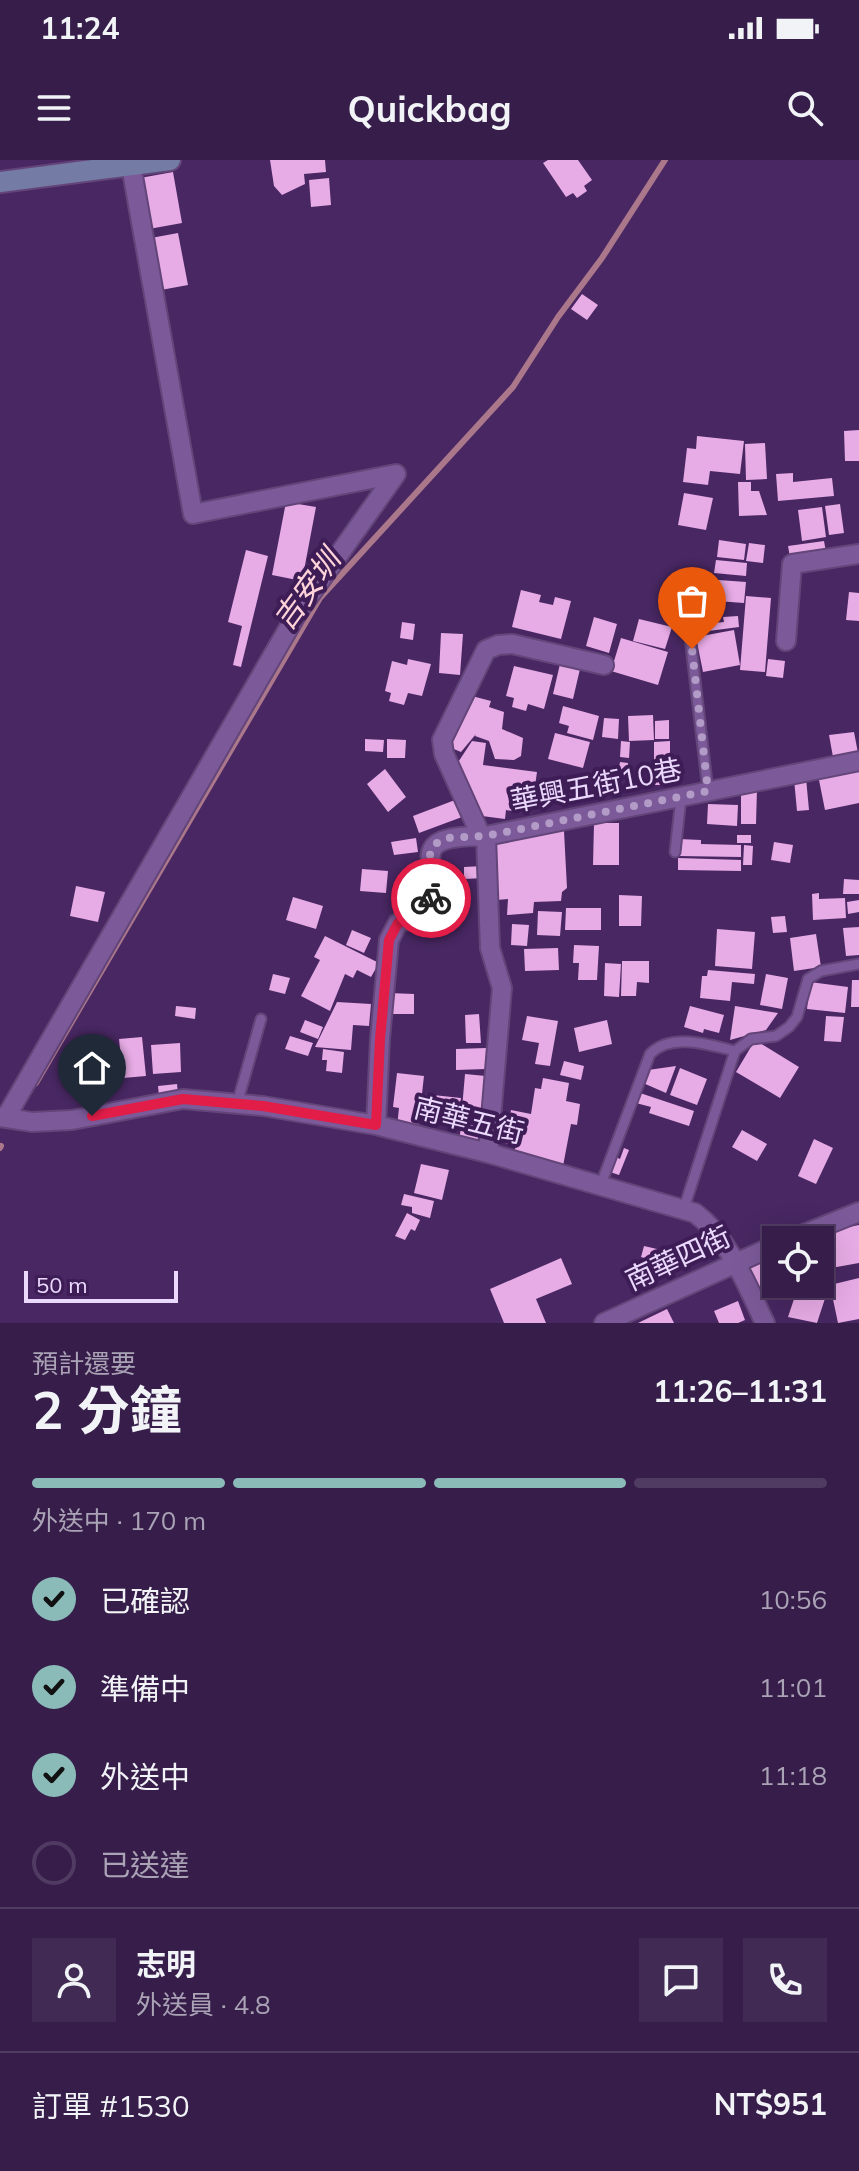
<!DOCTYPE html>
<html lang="zh-TW">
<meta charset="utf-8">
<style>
body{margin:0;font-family:Mulish,"Noto Sans TC",sans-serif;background:#412a54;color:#f1f3f6;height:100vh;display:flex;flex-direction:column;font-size:30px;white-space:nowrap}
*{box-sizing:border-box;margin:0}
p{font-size:26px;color:#aaa2b5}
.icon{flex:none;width:44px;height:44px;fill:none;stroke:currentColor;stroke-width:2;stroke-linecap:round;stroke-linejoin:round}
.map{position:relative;height:1163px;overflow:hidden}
.panel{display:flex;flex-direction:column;background:#361d4a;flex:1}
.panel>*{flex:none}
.buttons{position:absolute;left:762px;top:1066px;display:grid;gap:16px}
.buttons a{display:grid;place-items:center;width:72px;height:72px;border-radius:0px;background:#361d4a;box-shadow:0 8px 32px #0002,0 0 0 2px #503b62;font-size:40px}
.scale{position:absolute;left:24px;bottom:20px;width:154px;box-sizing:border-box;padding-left:8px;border:4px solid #ebd9fd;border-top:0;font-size:22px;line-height:28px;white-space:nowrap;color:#ebd9fd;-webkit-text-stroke:6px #3e1d57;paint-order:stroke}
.pin{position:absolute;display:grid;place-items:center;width:68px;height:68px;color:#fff;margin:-82px -34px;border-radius:50% 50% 50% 0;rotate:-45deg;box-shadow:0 0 8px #0007}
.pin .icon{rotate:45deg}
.courier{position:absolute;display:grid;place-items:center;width:80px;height:80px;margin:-40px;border:6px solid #e11d48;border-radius:50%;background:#fff;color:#222;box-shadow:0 2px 10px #0007}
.overview em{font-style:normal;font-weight:700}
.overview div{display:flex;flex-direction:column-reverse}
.overview{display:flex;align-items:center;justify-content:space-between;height:136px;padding:0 32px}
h1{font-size:52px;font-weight:700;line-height:60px}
.bar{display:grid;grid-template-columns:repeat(4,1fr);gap:12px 8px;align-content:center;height:96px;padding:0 32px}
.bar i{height:10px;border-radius:6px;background:#503b62}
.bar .active{background:#8bbbb9}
.bar p{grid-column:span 4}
.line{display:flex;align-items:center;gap:20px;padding:0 32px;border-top:2px solid #503b62}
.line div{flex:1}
.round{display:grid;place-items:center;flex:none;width:84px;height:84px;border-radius:0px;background:#412a54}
ol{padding:0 32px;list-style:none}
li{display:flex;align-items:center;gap:24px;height:88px}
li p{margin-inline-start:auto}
li .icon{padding:8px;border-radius:50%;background:#8bbbb9;color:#111;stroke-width:4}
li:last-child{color:#aaa2b5}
li i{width:44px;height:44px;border:4px solid #503b62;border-radius:50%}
.status{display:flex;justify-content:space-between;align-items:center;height:56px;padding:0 40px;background:#361d4a;direction:ltr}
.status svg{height:22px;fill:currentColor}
header{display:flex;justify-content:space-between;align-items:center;height:104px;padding:0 32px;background:#361d4a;font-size:36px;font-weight:700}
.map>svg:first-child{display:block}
</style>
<div class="status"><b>11:24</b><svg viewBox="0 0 49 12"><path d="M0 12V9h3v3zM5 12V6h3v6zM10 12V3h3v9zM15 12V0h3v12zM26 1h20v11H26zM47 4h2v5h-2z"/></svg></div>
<header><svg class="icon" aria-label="menu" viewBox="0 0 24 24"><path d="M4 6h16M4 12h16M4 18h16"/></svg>Quickbag<svg class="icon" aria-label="search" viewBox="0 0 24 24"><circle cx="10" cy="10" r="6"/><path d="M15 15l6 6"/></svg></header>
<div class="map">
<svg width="859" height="1163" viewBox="0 0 859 1163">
<rect width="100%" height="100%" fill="#482762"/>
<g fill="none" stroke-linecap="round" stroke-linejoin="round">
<path stroke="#ab778b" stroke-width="6" d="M36,923L320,438L513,227L558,157L602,98L665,0
M0,988L1,986"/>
</g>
<path fill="#e7abe5" d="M270,0H325L326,12L304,14L305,24L282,35L274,26Z
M548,0H578L592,20L584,26L587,31L577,38L573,33L566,37L543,3Z
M173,12L182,63L149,69L140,18Z
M329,18L331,45L311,47L309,20Z
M178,73L188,125L161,130L151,78Z
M582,134L598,145L587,160L571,149Z
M859,270V301H845L844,271Z
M697,276L744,281L740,314L710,311L708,325L683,322L687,288L696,289Z
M765,283L767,319L746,320L745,284Z
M793,313V322L832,318L834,336L778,341L776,314Z
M738,322H751V331H759L767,355L739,356Z
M684,333L713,338L706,370L678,365Z
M286,342L316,347L302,421L272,415Z
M840,344L844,373L829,375L825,346Z
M822,347L826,377L802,381L798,350Z
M719,380L746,384L744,400L717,397Z
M824,381L826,392L790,397L788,386Z
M749,383L765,385L763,403L746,401Z
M246,390L268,396L241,507L233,505L242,466L228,462Z
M716,400L747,403L746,416L714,413Z
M705,419L746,422L744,443L703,440Z
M521,430L541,435L539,442L553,445L555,437L571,441L561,479L512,467Z
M849,432L859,433V461L846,460Z
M746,436L771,438L765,512L740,510Z
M700,453L702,464L724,462L723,457L738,456L739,467L693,473L691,454Z
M594,457L617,464L609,493L586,486Z
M639,459L672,467L665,489L633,481Z
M402,462L415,464L413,480L400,478Z
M734,470L740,505L703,512L696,477Z
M441,473L463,474L460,515L439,513Z
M621,478L668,492L658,525L611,511Z
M408,499L431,504L422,536L408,533L404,545L389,541L391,533L385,531L392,501L407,505Z
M768,499L785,501L783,518L766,516Z
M560,504L580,509L573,539L553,534Z
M514,506L553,515L544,549L528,544L526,551L512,547L514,538L506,536Z
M468,535L491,541L489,547L504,552L502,569L523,578L521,596L514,600L495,599L489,581L475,576L476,574L461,592L444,585Z
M563,546L599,556L593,580L567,573L569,566L559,563Z
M653,555L654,580L629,581L628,556Z
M604,558L619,559L618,579L602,577Z
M669,560V579H655V561Z
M854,572L858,593L833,597L829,575Z
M555,573L590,582L583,608L548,599Z
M365,579L384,580L383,592L365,591Z
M387,579L406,580L405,598H387Z
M472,581L486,583L483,605L537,612L531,654L506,650L505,659L474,655L453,610Z
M621,581L630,582L629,598L620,597Z
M670,581V625H654V582Z
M620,602L628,603L627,615L618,613Z
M859,607V643L825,650L818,615Z
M385,609L406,637L388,652L367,624Z
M806,618L809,650L797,651L794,619Z
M741,629H757L756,664H741Z
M455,640L462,657L419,673L413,656Z
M708,644L738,645L737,666L707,664Z
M594,663H619V705H593Z
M564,671L567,728L562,732L561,741L534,742L533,753L507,755L508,739L497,740L495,678Z
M737,675H751V683H737Z
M416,678L418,692L394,695L391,682Z
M679,679L701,680V684L741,685V697L678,696Z
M774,682L793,685L790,703L771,700Z
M744,685L753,686L752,705H743Z
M678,698L741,700V711L678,710Z
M483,706L484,718L464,719V707Z
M362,709L388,711L386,733L360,731Z
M844,719L859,720V734H843Z
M76,726L105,732L98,762L70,756Z
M434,726H451V749H433Z
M394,727L416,731L413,745L392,741Z
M819,733V739L845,738L846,758L813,760L812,734Z
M619,735L642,736L641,766H619Z
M293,737L323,746L316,769L286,760Z
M859,740V752L848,754L847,742Z
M566,748H601V770H565Z
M538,751L562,752L560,776L537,775Z
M785,756L787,772L773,773L771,757Z
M512,764L529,765L527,786L511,785Z
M859,767V795L846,796L843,768Z
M717,769L755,772L752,809L715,806Z
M352,770L371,778L364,793L346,785Z
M816,774L821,807L794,811L790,778Z
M325,776L379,803L371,817L357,810L353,818L345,814L330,851L301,836L320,800L314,797Z
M574,785L599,786L597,820H578L579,803H573Z
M558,788L559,810L525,811L524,789Z
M622,801H649V823L637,822L636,836H621Z
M605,803L621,804L619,837L604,836Z
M708,810L755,814L754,824L732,822L730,841L700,838L702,816H707Z
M273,814L290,818L285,834L269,830Z
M766,814L788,818L782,849L760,845Z
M852,820H859V847H851Z
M810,822L848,827L845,853L807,849Z
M389,833L414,834V854H388Z
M337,842L371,844L369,866L353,865L351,890L315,887Z
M176,846L196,848L195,859L175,856Z
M690,846L724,855L719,873L704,869L703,873L684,867Z
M735,846L778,853L766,870L730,880Z
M479,854L481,883H466L465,855Z
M527,856L558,861L550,906L535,904L539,883L522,880Z
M826,856L844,857L841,882L824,881Z
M305,860L323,867L318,879L300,872Z
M607,860L612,884L579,892L574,868Z
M290,876L313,883L308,896L285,889Z
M142,877L146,916L123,918L119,879Z
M755,880L799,907L780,938L736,912Z
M180,883L181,912L153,914L151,885Z
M486,888V909L456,910V889Z
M323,889L344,892L342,913L326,911L327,900H322Z
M564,901L584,906L581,920L560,915Z
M676,906L666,933L643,923L648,910Z
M680,908L707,919L697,945L670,935Z
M397,913L424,916L418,969L397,967L399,948L393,947Z
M465,914L486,916L482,962L461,960Z
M543,918L569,923L566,941L580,944L577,965L571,964L563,1006L513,997L516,985L505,983L511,950L531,954L535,928L541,929Z
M177,924L178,934L159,936L158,926Z
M640,933L694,951L689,966L649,953L651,947L636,943Z
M424,934L461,938L458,964L421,959Z
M462,963L480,967L477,983L459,979Z
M742,970L767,984L757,1001L732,987Z
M814,979L833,988L816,1024L798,1016Z
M624,988L629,990L619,1015L607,1011L614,996L620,999Z
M421,1004L449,1010L442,1040L414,1033Z
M404,1034L434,1041L430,1058L412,1053V1047L401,1045Z
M407,1053L420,1060L415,1071L411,1069L405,1080L395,1076Z
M859,1065V1103L831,1108L824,1072Z
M644,1086L657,1089L654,1101L641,1097Z
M776,1095V1124L757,1133L746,1110Z
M561,1098L572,1124L536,1139L546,1163H504L490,1129Z
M820,1109L833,1114L817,1163L788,1157L799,1124H820Z
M859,1118V1159L838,1163L830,1125Z
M738,1141L745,1160L738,1163H719L714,1151Z
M667,1149L674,1163H638Z"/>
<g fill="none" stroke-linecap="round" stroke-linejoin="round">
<defs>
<path id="lane" d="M688,460L708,631
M675,692L681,638
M237,944L261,859
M601,1024L650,894C671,872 710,885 735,891L751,879L776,876L789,867L797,857L808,819L821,811L859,804
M684,1048L735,891"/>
<path id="street" d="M786,481L792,404L859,394
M481,676L444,594L442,580L486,490L498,485L512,484L604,505
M486,676L490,788L502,828L488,993
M0,957L32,962L72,960L183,939L263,946L376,965L488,993L695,1053C729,1078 747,1126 765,1163
M6,957L298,452L396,314L193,354L131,5
M376,965L380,879L389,780L398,763L426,754C448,704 396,676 486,676L859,601
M789,1080L859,1052
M604,1163L776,1085"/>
<path id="secondary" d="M0,22L170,0"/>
</defs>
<use href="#lane" stroke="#634579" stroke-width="13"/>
<use href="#street" stroke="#634579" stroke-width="22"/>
<use href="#secondary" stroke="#634579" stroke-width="24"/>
<use href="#lane" stroke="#7c5a99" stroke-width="9"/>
<use href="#street" stroke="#7c5a99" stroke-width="18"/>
<use href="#secondary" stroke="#747ca5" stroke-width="20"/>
</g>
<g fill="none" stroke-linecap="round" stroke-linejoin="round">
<path stroke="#b29bc7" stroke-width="8" stroke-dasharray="0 14.4" d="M431,738L430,693L434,685L444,678L486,676L708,631L692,489"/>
<path stroke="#e11d48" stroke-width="10" d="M92,956L183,939L263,946L376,965L380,879L389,780L398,763L426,754L431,738"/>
</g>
<g text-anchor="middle" stroke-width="8" stroke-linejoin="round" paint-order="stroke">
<g font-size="28" fill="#ebd9fd" stroke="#3e1d57">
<text transform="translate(596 625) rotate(-11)" y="10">華興五街10巷</text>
<text transform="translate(469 960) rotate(14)" y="10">南華五街</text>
<text transform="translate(678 1098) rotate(-25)" y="10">南華四街</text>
</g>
<g font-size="30" font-style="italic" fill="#fed4da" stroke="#3e1d57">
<text transform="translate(307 430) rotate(-54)" y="10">吉安圳</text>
</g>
</g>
</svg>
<div class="buttons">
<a><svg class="icon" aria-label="locate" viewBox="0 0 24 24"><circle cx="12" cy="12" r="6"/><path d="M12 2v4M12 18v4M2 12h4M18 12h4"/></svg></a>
</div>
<div class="scale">50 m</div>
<div class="pin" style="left:692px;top:489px;background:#ea580c"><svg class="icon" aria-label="bag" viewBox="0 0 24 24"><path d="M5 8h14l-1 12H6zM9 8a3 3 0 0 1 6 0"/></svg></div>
<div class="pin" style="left:92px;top:956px;background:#1f2937"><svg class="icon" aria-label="home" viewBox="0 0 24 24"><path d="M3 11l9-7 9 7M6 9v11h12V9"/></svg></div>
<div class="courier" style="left:431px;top:738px"><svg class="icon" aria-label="bike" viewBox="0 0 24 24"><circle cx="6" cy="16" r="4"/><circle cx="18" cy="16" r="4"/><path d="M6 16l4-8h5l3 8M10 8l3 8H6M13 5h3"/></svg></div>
</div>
<section class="panel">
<div class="overview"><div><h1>2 分鐘</h1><p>預計還要</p></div><em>11:26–11:31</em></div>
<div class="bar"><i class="active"></i><i class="active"></i><i class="active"></i><i></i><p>外送中 · 170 m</p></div>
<ol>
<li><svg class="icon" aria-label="check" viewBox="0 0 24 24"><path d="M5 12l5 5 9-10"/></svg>已確認<p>10:56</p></li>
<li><svg class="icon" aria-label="check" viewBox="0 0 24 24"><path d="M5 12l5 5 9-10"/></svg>準備中<p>11:01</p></li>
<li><svg class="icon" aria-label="check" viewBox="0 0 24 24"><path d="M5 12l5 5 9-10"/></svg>外送中<p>11:18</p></li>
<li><i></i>已送達</li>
</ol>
<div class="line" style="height:144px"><a class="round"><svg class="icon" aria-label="person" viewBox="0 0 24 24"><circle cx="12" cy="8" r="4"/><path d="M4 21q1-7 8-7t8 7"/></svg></a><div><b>志明</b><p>外送員 · 4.8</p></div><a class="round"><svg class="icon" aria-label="chat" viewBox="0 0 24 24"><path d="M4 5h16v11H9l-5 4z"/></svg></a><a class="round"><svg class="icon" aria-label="phone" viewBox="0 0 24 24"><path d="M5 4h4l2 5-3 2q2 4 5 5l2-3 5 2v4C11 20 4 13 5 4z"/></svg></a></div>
<div class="line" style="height:104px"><div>訂單 #1530</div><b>NT$951</b></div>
</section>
